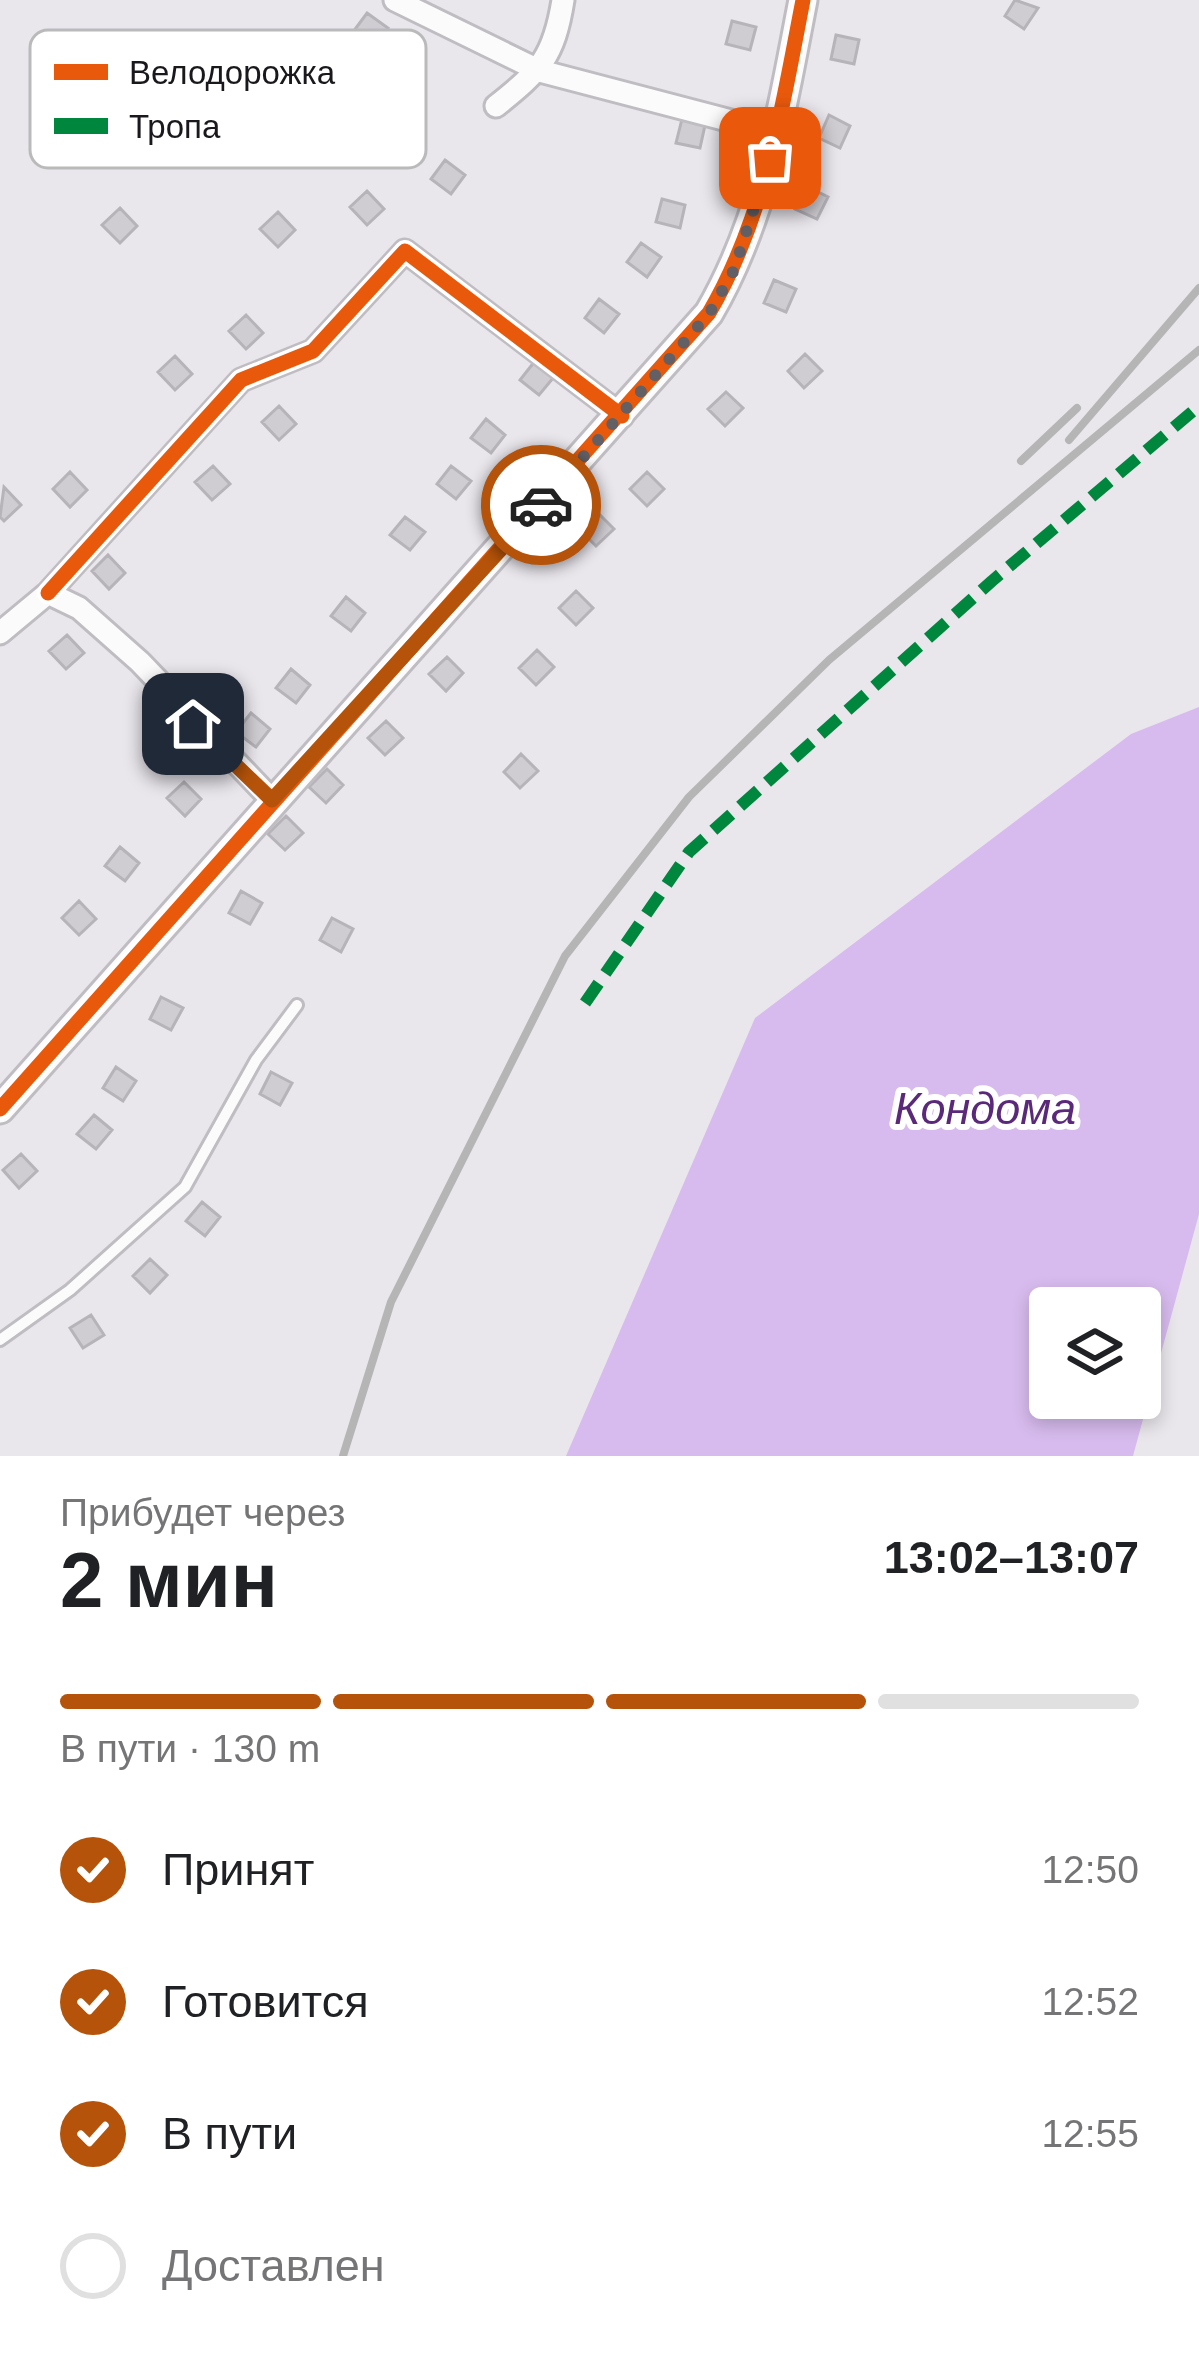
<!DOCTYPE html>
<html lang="ru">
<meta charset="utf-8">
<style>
body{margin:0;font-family:Helvetica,sans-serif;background:#f2f2f2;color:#202124;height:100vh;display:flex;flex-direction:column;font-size:45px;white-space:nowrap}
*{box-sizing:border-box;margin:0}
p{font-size:39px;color:#757577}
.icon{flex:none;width:66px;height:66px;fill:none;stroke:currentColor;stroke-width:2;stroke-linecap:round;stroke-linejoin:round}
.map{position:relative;height:1456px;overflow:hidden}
.details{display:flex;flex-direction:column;background:#fff;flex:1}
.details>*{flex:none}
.tools{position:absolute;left:1029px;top:1287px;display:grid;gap:24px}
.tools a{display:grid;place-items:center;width:132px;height:132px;border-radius:12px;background:#fff;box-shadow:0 6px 18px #0003;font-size:60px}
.pin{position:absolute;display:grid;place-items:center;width:102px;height:102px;color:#fff;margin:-51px;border-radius:24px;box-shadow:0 6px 18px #0006}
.courier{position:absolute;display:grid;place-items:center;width:120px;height:120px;margin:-60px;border:9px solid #b45309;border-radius:50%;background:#fff;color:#222;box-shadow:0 3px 15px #0007}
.headline em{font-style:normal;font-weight:800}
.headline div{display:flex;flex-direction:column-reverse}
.headline{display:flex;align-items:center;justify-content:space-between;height:204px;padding:0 60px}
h1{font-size:78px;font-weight:800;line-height:90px}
.bar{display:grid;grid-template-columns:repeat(4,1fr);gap:18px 12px;align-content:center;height:144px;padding:0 60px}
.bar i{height:15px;border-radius:9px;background:#e0e0e0}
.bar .on{background:#b45309}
.bar p{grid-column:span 4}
ol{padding:0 60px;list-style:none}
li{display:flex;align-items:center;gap:36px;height:132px}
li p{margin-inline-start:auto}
li .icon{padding:12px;border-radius:50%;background:#b45309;color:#fff;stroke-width:4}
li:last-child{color:#757577}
li i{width:66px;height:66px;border:6px solid #e0e0e0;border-radius:50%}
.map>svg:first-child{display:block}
</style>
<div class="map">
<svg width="1199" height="1456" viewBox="0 0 1199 1456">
<rect width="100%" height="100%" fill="#e9e6ec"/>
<path fill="#d7bbee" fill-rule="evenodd" d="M1199,707V1214L1133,1456H566L755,1018L1131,734ZM1050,1308H1140V1398H1050Z"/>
<path fill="#d0cdd2" stroke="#b6b4b9" stroke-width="3" d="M1015,0L1038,8L1024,29L1005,16Z
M367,13L388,28L374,47L353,32Z
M732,21L756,27L750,50L726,44Z
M836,35L859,40L854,64L831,59Z
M829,115L850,126L840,148L819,138Z
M682,119L705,125L700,148L676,143Z
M445,160L465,175L451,194L431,179Z
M806,186L828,197L817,219L795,209Z
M367,191L384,209L367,225L350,207Z
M662,199L685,205L680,228L656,222Z
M120,208L137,226L120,243L102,225Z
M278,212L295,230L278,247L260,229Z
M641,243L661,257L647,277L627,262Z
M774,280L796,289L786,312L764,303Z
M599,299L619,314L604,333L585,318Z
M246,315L263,333L246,349L229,331Z
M805,354L822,371L804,388L788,371Z
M175,356L192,374L175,390L158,372Z
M535,361L554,377L539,395L520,380Z
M726,392L743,408L725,426L708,409Z
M279,406L296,424L279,440L262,422Z
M486,419L505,435L491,453L471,438Z
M213,466L230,484L212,500L195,482Z
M451,466L471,481L456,499L437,484Z
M70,472L87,490L70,507L53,489Z
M647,472L664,489L647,506L630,489Z
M4,487L21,505L4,521L0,517Z
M597,512L614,529L596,546L579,529Z
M405,517L425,532L410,550L390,535Z
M108,555L125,573L109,589L92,571Z
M576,591L593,608L576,625L559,608Z
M346,597L365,613L351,631L331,616Z
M67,635L84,653L66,669L49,651Z
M537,650L554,667L536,685L519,668Z
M447,657L463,673L446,691L429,674Z
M291,669L310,685L296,703L276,688Z
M251,713L270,729L256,747L236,732Z
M386,721L403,738L385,755L368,738Z
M521,754L538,771L520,788L504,772Z
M327,769L343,785L326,803L309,787Z
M184,782L201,799L185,816L167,798Z
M286,816L303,833L285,850L268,834Z
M120,847L139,863L125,881L105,866Z
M241,891L262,903L250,924L229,913Z
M79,901L96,919L79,935L62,918Z
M332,918L353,929L341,952L320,940Z
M161,997L183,1008L171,1030L150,1019Z
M116,1067L136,1081L123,1101L103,1088Z
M271,1072L292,1083L280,1105L260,1094Z
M94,1115L112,1130L96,1149L77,1134Z
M21,1154L37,1171L19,1188L3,1170Z
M202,1202L220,1217L205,1236L186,1221Z
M150,1259L167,1275L150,1293L133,1276Z
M91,1315L104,1335L83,1348L70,1328Z"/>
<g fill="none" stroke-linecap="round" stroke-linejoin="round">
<defs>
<path id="service" d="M0,1340L70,1290L185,1187L256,1060L297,1005"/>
<path id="minor" d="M395,0L540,71L777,133
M496,106C540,71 554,57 563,0
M48,593L241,380L313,351L405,251L622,416
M0,633L48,593L79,608L140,662L272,800"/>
<path id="tertiary" d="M0,1109L709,313C765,217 782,108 803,0"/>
</defs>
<use href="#service" stroke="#bfbdc2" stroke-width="16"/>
<use href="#minor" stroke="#bfbdc2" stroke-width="27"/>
<use href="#tertiary" stroke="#bfbdc2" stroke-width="33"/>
<use href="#service" stroke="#fcfbfc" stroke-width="10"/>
<use href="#minor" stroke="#fcfbfc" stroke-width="21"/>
<use href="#tertiary" stroke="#fcfbfc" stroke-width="27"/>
<path stroke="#b5b5b6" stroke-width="8" d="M1069,440L1199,288
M1021,461L1077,408
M343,1456L391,1302L565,956L689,797L829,660L1199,350"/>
<path stroke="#00873e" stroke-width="12" stroke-dasharray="24 12" stroke-linecap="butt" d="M585,1003L689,852L992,581L1199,406"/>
<defs>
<path id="cycleway" d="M48,593L241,380L313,351L405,251L622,416
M0,1109L709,313C765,217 782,108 803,0"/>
</defs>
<use href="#cycleway" stroke="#fff" stroke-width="22"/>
<use href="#cycleway" stroke="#e8590c" stroke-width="15"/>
</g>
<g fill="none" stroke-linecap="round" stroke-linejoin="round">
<path stroke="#626065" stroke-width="12" stroke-dasharray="0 21.6" d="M541,505L709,314L734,270L770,158"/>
<path stroke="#b45309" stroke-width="15" d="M193,724L272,800L541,505"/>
</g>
<g text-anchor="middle" stroke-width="12" stroke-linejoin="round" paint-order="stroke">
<g font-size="45" font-style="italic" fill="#5a297a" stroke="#fff">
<text x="985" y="1124">Кондома</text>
</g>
</g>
<rect x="30" y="30" width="396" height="138" rx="18" fill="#fff" stroke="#bababb" stroke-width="3"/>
<rect x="54" y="64" width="54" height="16" fill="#e8590c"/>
<rect x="54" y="118" width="54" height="16" fill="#00873e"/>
<g font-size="33" fill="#1a181c">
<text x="129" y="84">Велодорожка</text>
<text x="129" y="138">Тропа</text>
</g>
</svg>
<div class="tools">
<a><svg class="icon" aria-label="layers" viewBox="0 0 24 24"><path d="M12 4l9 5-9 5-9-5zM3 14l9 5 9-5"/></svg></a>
</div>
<div class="pin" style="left:770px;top:158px;background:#ea580c"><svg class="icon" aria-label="bag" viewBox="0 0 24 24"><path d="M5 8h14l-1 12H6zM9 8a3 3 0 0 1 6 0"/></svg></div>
<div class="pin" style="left:193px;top:724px;background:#1f2937"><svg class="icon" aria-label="home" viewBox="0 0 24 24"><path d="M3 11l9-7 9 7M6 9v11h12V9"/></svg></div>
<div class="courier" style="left:541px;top:505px"><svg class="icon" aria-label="car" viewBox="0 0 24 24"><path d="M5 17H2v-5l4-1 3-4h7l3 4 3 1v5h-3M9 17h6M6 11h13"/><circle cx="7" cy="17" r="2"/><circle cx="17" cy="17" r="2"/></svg></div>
</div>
<section class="details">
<div class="headline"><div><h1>2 мин</h1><p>Прибудет через</p></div><em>13:02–13:07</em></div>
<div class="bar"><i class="on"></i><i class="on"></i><i class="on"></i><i></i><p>В пути · 130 m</p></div>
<ol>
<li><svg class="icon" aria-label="check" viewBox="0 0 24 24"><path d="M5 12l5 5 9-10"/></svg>Принят<p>12:50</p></li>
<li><svg class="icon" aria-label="check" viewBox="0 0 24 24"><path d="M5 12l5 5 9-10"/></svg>Готовится<p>12:52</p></li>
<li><svg class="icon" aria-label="check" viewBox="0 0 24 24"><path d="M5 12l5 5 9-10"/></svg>В пути<p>12:55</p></li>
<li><i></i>Доставлен</li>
</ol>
</section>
